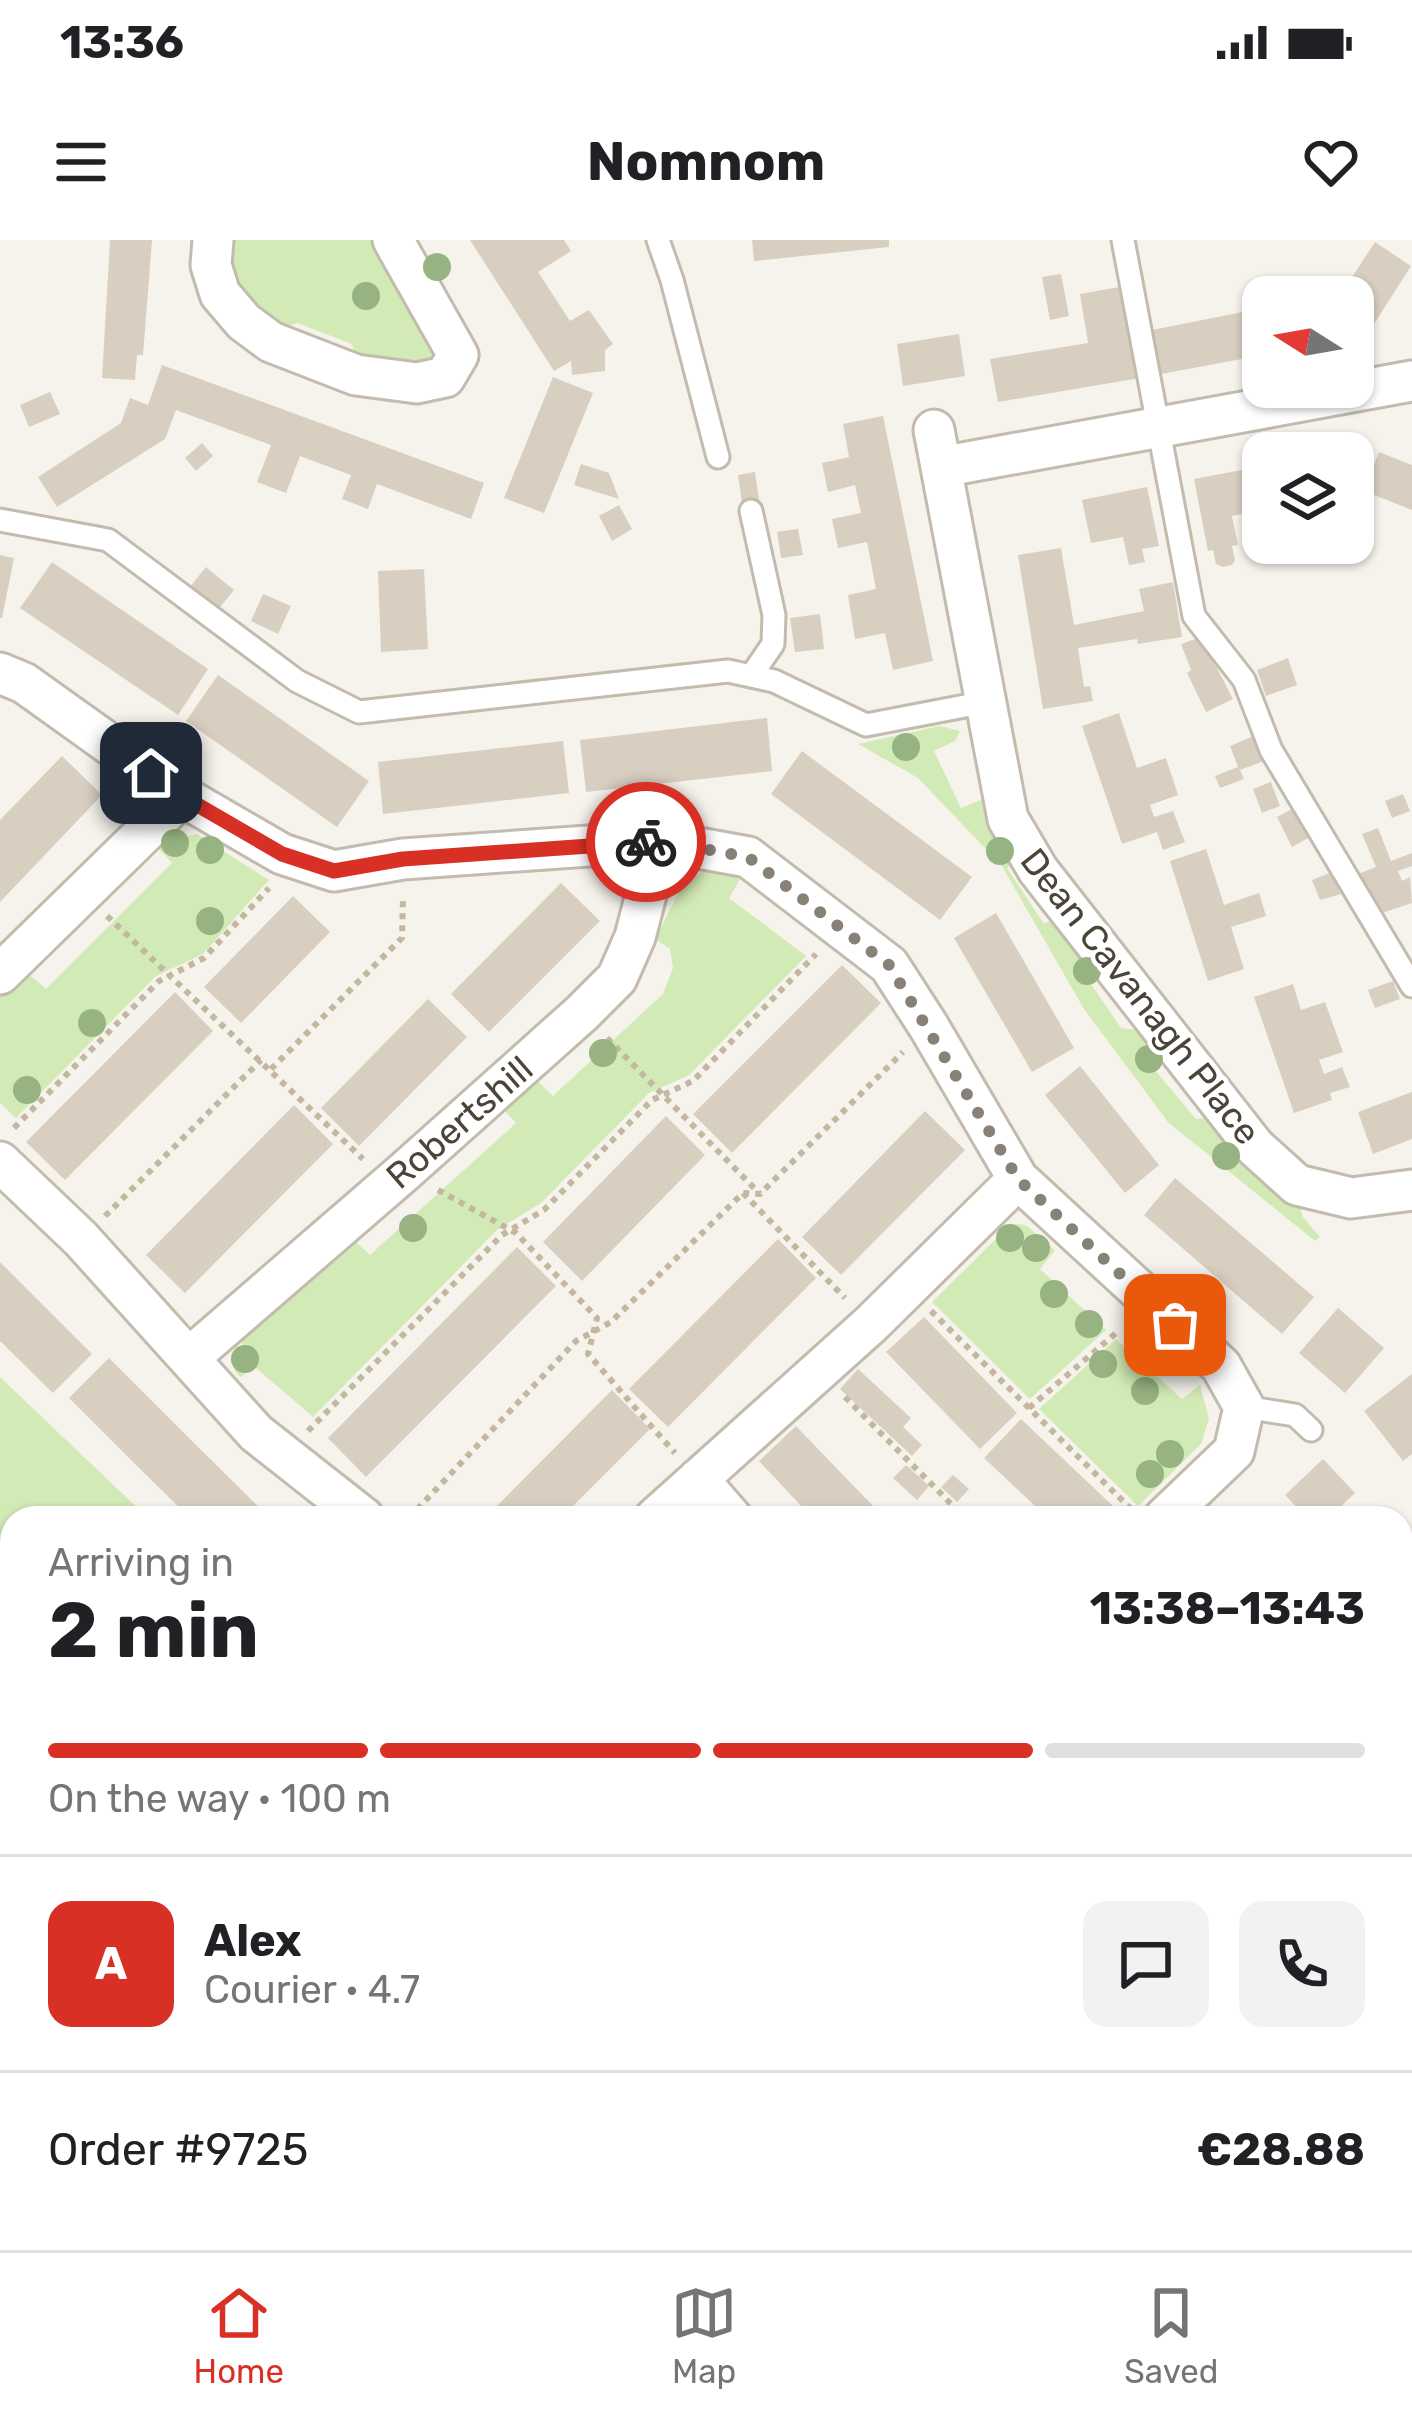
<!DOCTYPE html>
<meta charset="utf-8">
<style>
body{margin:0;font-family:Rubik,sans-serif;background:#f2f2f2;color:#202124;height:100vh;display:flex;flex-direction:column;font-size:45px;white-space:nowrap}
*{box-sizing:border-box;margin:0}
p{font-size:39px;color:#757577}
.icon{flex:none;width:66px;height:66px;fill:none;stroke:currentColor;stroke-width:2;stroke-linecap:round;stroke-linejoin:round}
.map{position:relative;flex:1;overflow:hidden}
.sheet{position:absolute;left:0px;top:1266px;width:1413px;height:744px;display:flex;flex-direction:column;background:#fff;border-radius:36px 36px 0 0;box-shadow:0 3px 9px #0004}
.sheet>*{flex:none}
.needle{width:78px;rotate:281deg}
.fabs{position:absolute;left:1242px;top:36px;display:grid;gap:24px}
.fabs a{display:grid;place-items:center;width:132px;height:132px;border-radius:24px;background:#fff;box-shadow:0 3px 9px #0004;font-size:60px}
.pin{position:absolute;display:grid;place-items:center;width:102px;height:102px;color:#fff;margin:-51px;border-radius:24px;box-shadow:0 6px 18px #0006}
.courier{position:absolute;display:grid;place-items:center;width:120px;height:120px;margin:-60px;border:9px solid #d93025;border-radius:50%;background:#fff;color:#222;box-shadow:0 3px 15px #0007}
.head em{font-style:normal;font-weight:700}
.head div{display:flex;flex-direction:column-reverse}
.head{display:flex;align-items:center;justify-content:space-between;height:204px;padding:0 48px}
h1{font-size:78px;font-weight:700;line-height:90px}
.bar{display:grid;grid-template-columns:repeat(4,1fr);gap:18px 12px;align-content:center;height:144px;padding:0 48px}
.bar i{height:15px;border-radius:9px;background:#e0e0e0}
.bar .current{background:#d93025}
.bar p{grid-column:span 4}
.line{display:flex;align-items:center;gap:30px;padding:0 48px;border-top:3px solid #e0e0e0}
.line div{flex:1}
.round{display:grid;place-items:center;flex:none;width:126px;height:126px;border-radius:24px;background:#f2f2f2}
.status{display:flex;justify-content:space-between;align-items:center;height:84px;padding:0 60px;background:#fff;direction:ltr}
.status svg{height:33px;fill:currentColor}
header{display:flex;justify-content:space-between;align-items:center;height:156px;padding:0 48px;background:#fff;font-size:54px;font-weight:700}
.tab-bar{display:flex;justify-content:space-around;align-items:center;height:168px;border-top:3px solid #e0e0e0;background:#fff;font-size:33px;color:#757577}
.tab-bar a{display:grid;justify-items:center;gap:6px}
.tab-bar .current{color:#d93025}
.map>svg:first-child{display:block}
</style>
<div class="status"><b>13:36</b><svg viewBox="0 0 49 12"><path d="M0 12V9h3v3zM5 12V6h3v6zM10 12V3h3v9zM15 12V0h3v12zM26 1h20v11H26zM47 4h2v5h-2z"/></svg></div>
<header><svg class="icon" aria-label="menu" viewBox="0 0 24 24"><path d="M4 6h16M4 12h16M4 18h16"/></svg>Nomnom<svg class="icon" aria-label="heart" viewBox="0 0 24 24"><path d="M12 20l-8-8c-3-5 5-10 8-4 3-6 11-1 8 4z"/></svg></header>
<div class="map">
<svg width="1412" height="2010" viewBox="0 0 1412 2010">
<rect width="100%" height="100%" fill="#f6f3ec"/>
<path fill="#d2eab5" d="M229,0H379L438,116L419,126L358,124L352,104L297,83L277,90C248,59 227,45 229,0Z
M940,486L960,491L955,501L934,511L961,568L983,559L1014,622L1007,628L1044,684L1056,677L1100,737L1091,744L1121,788L1140,790L1163,818L1153,828L1196,879L1209,878C1235,912 1257,944 1298,961L1303,977L1320,997L1315,1001L1168,882L1084,769L1002,626L918,538L858,504Z
M174,589L185,597L197,594L269,640L203,714L156,736L16,878L0,863V754L24,730L46,749L172,623L156,606Z
M706,629L743,634L729,658L806,716L689,835L649,853L541,963L497,990L313,1177L254,1126L241,1137L235,1132V1117L243,1105L236,1096L348,994L370,1015L516,883L499,865L532,836L553,856L663,754L673,728L670,709L655,699L681,648Z
M1011,984L1026,985L1055,1010L1040,1029L1106,1090L1030,1159L932,1062Z
M1116,1099L1182,1159L1200,1145L1209,1179L1201,1204L1138,1266L1039,1169Z
M0,1137L148,1278H12V1998H339V2010H0Z"/>
<g fill="none" stroke-linecap="round" stroke-linejoin="round">
<path stroke="#a9d4f2" stroke-width="66" d="M1401,1982L1412,1958"/>
</g>
<path fill="#d8cfc1" d="M110,0H152L143,115H137L135,140L102,138Z
M470,0H564L571,11L538,32L570,81L589,70L613,104L605,110V131L572,135L571,121L554,131Z
M752,0H889V7L754,21Z
M1375,2L1411,26L1374,84L1353,71V57H1339Z
M1061,34L1069,76L1050,80L1042,37Z
M1125,46L1140,138L998,162L990,119L1088,103L1080,54Z
M1263,68V115L1161,134L1152,90Z
M959,94L965,136L903,146L897,104Z
M162,125L484,243L471,279L377,244L368,269L342,259L351,235L300,216L286,253L257,242L271,205L176,170L165,199L57,267L38,237L121,183L130,158L148,165Z
M553,137L593,153L544,273L504,258Z
M50,152L60,174L29,187L20,165Z
M883,176L933,421L893,430L885,393L855,399L848,355L876,349L867,302L838,308L832,279L861,273L855,245L828,252L822,223L849,217L843,184Z
M202,203L213,216L196,231L185,218Z
M1379,212L1412,225V270L1364,251Z
M581,224L609,233L619,259L574,245Z
M1263,226V270L1232,276L1238,305L1232,306L1235,320L1232,325L1223,327L1216,324L1213,310L1208,311L1194,239Z
M755,232L759,260L742,263L738,235Z
M1147,247L1159,306L1142,309L1145,322L1129,325L1123,297L1091,303L1082,260Z
M619,265L632,289L612,301L599,276Z
M798,289L803,315L781,318L777,292Z
M1061,308L1074,385L1144,371L1139,349L1173,342L1182,397L1138,404L1137,399L1078,408L1084,447L1090,446L1093,461L1043,469L1018,315Z
M0,315L14,318L2,378H0Z
M52,322L208,429L178,475L20,368Z
M206,327L234,350L217,371L189,348Z
M424,329L428,409L381,412L378,331Z
M263,354L291,366L278,394L251,381Z
M820,374L824,409L795,412L790,378Z
M1201,397L1233,459L1206,472L1187,433L1191,430L1181,404Z
M1288,418L1297,445L1266,456L1257,430Z
M218,435L369,541L337,587L186,481Z
M1119,473L1137,528L1166,518L1178,555L1150,565L1154,577L1173,571L1185,602L1163,610L1157,592L1122,604L1082,486Z
M767,478L772,531L586,552L580,500Z
M1254,496L1264,521L1240,530L1244,539L1220,548L1215,536L1238,527L1230,506Z
M563,501L569,553L383,574L378,522Z
M802,511L972,637L940,680L771,554Z
M62,516L102,555L0,662V580Z
M1271,542L1280,566L1262,573L1253,549Z
M1403,554L1410,571L1392,578L1385,561Z
M1294,568L1310,597L1292,607L1277,577Z
M1378,588L1391,621L1412,613V626L1398,631L1402,641L1410,637L1412,663L1382,673L1358,634L1376,627L1362,594Z
M1206,609L1224,665L1259,653L1266,676L1231,687L1244,729L1208,741L1170,621Z
M1330,633L1341,654L1320,660L1312,640Z
M561,643L600,681L489,792L451,754Z
M293,656L330,692L241,783L204,747Z
M996,673L1074,808L1032,832L954,698Z
M842,725L881,763L732,913L693,874Z
M1393,741L1400,759L1375,768L1368,750Z
M1293,744L1301,770L1325,762L1343,812L1319,820L1324,834L1342,827L1350,847L1330,853L1332,860L1294,873L1254,757Z
M175,752L213,791L65,940L26,902Z
M428,759L467,797L359,906L321,868Z
M1080,826L1159,925L1125,953L1045,855Z
M1412,852V899L1373,914L1358,872Z
M294,865L333,904L185,1053L146,1015Z
M925,871L965,910L841,1035L802,997Z
M666,876L705,915L582,1041L543,1002Z
M1175,938L1314,1057L1282,1094L1144,975Z
M778,999L816,1038L668,1187L629,1149Z
M517,1007L556,1046L366,1237L328,1198Z
M0,1022L92,1114L53,1153L0,1101Z
M1338,1068L1384,1108L1345,1153L1299,1113Z
M924,1077L1017,1173L980,1209L886,1112Z
M109,1118L195,1204L270,1278H190L135,1224L69,1158Z
M858,1129L911,1178L903,1187L922,1205L912,1216L840,1149Z
M1412,1134V1214L1403,1221L1364,1171Z
M612,1150L650,1189L561,1278H485Z
M1021,1179L1114,1267L1104,1278H1048L984,1218Z
M796,1186L842,1234L885,1278H813L805,1270L759,1221Z
M1323,1219L1355,1253L1329,1278H1307L1285,1255Z
M906,1225L929,1246L917,1260L893,1238Z
M953,1235L969,1249L957,1262L941,1247Z
M1401,1393L1412,1402V1439L1401,1452Z"/>
<g fill="none" stroke-linecap="round" stroke-linejoin="round">
<defs>
<path id="service" d="M658,0L672,40L718,217
M1123,0L1194,376L1244,440L1271,510L1412,746
M0,280L108,300L297,441L359,472L728,431L774,441L866,485L986,462
M751,436L773,404L774,375L751,271
M1244,1167L1295,1175L1311,1190"/>
<path id="minor" d="M213,0L211,25L220,54L244,82L271,102L356,135L417,143L445,137L458,115L393,0
M934,190L1008,579L1038,630L1255,907L1297,945L1351,958L1412,950
M941,227L1412,141
M0,433L24,443L182,556L282,614L334,631L403,619L660,601L748,617L889,725L929,787L1018,939L1221,1126L1244,1167L1234,1211L1164,1278
M0,734L182,556
M0,922L81,999L256,1193L364,1278
M190,1117L404,932L582,773L617,738L635,697L660,601
M698,1239L732,1278
M655,1278L871,1084L1018,939"/>
<path id="secondary" d="M1401,1614L1412,1601
M1227,1998V2010
M1030,2010L1037,1999"/>
</defs>
<use href="#service" stroke="#c2bbae" stroke-width="27"/>
<use href="#minor" stroke="#c2bbae" stroke-width="45"/>
<use href="#secondary" stroke="#d6c79b" stroke-width="63"/>
<path stroke="#c4b79f" stroke-width="6" stroke-dasharray="6 6" stroke-linecap="butt" d="M107,676L363,919
M607,798L760,954
M271,829L402,698L403,659
M14,888L159,741L204,718L269,648
M438,950L516,993L597,1078L588,1114L675,1213
M743,953L845,1058
M105,976L261,820
M931,1071L1131,1269
M845,1157L965,1278
M1029,1168L1116,1093
M308,1191L502,995L544,970L652,860L693,841L816,714
M409,1278L576,1101L611,1082L743,953L760,954L903,812"/>
<use href="#service" stroke="#fff" stroke-width="21"/>
<use href="#minor" stroke="#fff" stroke-width="39"/>
<use href="#secondary" stroke="#fff3cd" stroke-width="57"/>
</g>
<g fill="#97b381">
<circle cx="437" cy="27" r="14"/>
<circle cx="366" cy="56" r="14"/>
<circle cx="906" cy="507" r="14"/>
<circle cx="175" cy="603" r="14"/>
<circle cx="210" cy="610" r="14"/>
<circle cx="1000" cy="611" r="14"/>
<circle cx="210" cy="681" r="14"/>
<circle cx="1087" cy="731" r="14"/>
<circle cx="92" cy="783" r="14"/>
<circle cx="603" cy="813" r="14"/>
<circle cx="1149" cy="819" r="14"/>
<circle cx="27" cy="850" r="14"/>
<circle cx="1226" cy="916" r="14"/>
<circle cx="413" cy="988" r="14"/>
<circle cx="1010" cy="998" r="14"/>
<circle cx="1036" cy="1008" r="14"/>
<circle cx="1054" cy="1054" r="14"/>
<circle cx="1089" cy="1084" r="14"/>
<circle cx="245" cy="1119" r="14"/>
<circle cx="1103" cy="1124" r="14"/>
<circle cx="1145" cy="1151" r="14"/>
<circle cx="1170" cy="1214" r="14"/>
<circle cx="1150" cy="1234" r="14"/>
</g>
<g fill="none" stroke-linecap="round" stroke-linejoin="round">
<path stroke="#878178" stroke-width="12" stroke-dasharray="0 21.6" d="M646,602L660,601L748,617L889,725L1018,939L1175,1085"/>
<path stroke="#d93025" stroke-width="15" d="M151,533L182,556L282,614L334,631L403,619L646,602"/>
</g>
<g text-anchor="middle" stroke-width="9" stroke-linejoin="round" paint-order="stroke">
<g font-size="36" fill="#4b4439" stroke="#fff">
<text transform="translate(1141 756) rotate(52)" y="13">Dean Cavanagh Place</text>
<text transform="translate(459 882) rotate(-41)" y="13">Robertshill</text>
</g>
</g>
</svg>
<div class="fabs">
<a><svg class="needle" viewBox="-14 -14 28 28"><path d="M0-13l5 13h-10z" fill="#e53935"/><path d="M0 13l5-13h-10z" fill="#757577"/></svg></a>
<a><svg class="icon" aria-label="layers" viewBox="0 0 24 24"><path d="M12 4l9 5-9 5-9-5zM3 14l9 5 9-5"/></svg></a>
</div>
<div class="pin" style="left:1175px;top:1085px;background:#ea580c"><svg class="icon" aria-label="bag" viewBox="0 0 24 24"><path d="M5 8h14l-1 12H6zM9 8a3 3 0 0 1 6 0"/></svg></div>
<div class="pin" style="left:151px;top:533px;background:#1f2937"><svg class="icon" aria-label="home" viewBox="0 0 24 24"><path d="M3 11l9-7 9 7M6 9v11h12V9"/></svg></div>
<div class="courier" style="left:646px;top:602px"><svg class="icon" aria-label="bike" viewBox="0 0 24 24"><circle cx="6" cy="16" r="4"/><circle cx="18" cy="16" r="4"/><path d="M6 16l4-8h5l3 8M10 8l3 8H6M13 5h3"/></svg></div>
<section class="sheet">
<div class="head"><div><h1>2 min</h1><p>Arriving in</p></div><em>13:38–13:43</em></div>
<div class="bar"><i class="current"></i><i class="current"></i><i class="current"></i><i></i><p>On the way · 100 m</p></div>
<div class="line" style="height:216px"><b class="round" style="background:#d93025;color:#fff">A</b><div><b>Alex</b><p>Courier · 4.7</p></div><a class="round"><svg class="icon" aria-label="chat" viewBox="0 0 24 24"><path d="M4 5h16v11H9l-5 4z"/></svg></a><a class="round"><svg class="icon" aria-label="phone" viewBox="0 0 24 24"><path d="M5 4h4l2 5-3 2q2 4 5 5l2-3 5 2v4C11 20 4 13 5 4z"/></svg></a></div>
<div class="line" style="height:156px"><div>Order #9725</div><b>€28.88</b></div>
</section>
</div>
<nav class="tab-bar">
<a class="current"><svg class="icon" aria-label="home" viewBox="0 0 24 24"><path d="M3 11l9-7 9 7M6 9v11h12V9"/></svg>Home</a>
<a><svg class="icon" aria-label="map" viewBox="0 0 24 24"><path d="M3 6l6-2 6 2 6-2v14l-6 2-6-2-6 2zM9 4v14M15 6v14"/></svg>Map</a>
<a><svg class="icon" aria-label="saved" viewBox="0 0 24 24"><path d="M7 4h10v16l-5-4-5 4z"/></svg>Saved</a>
</nav>
